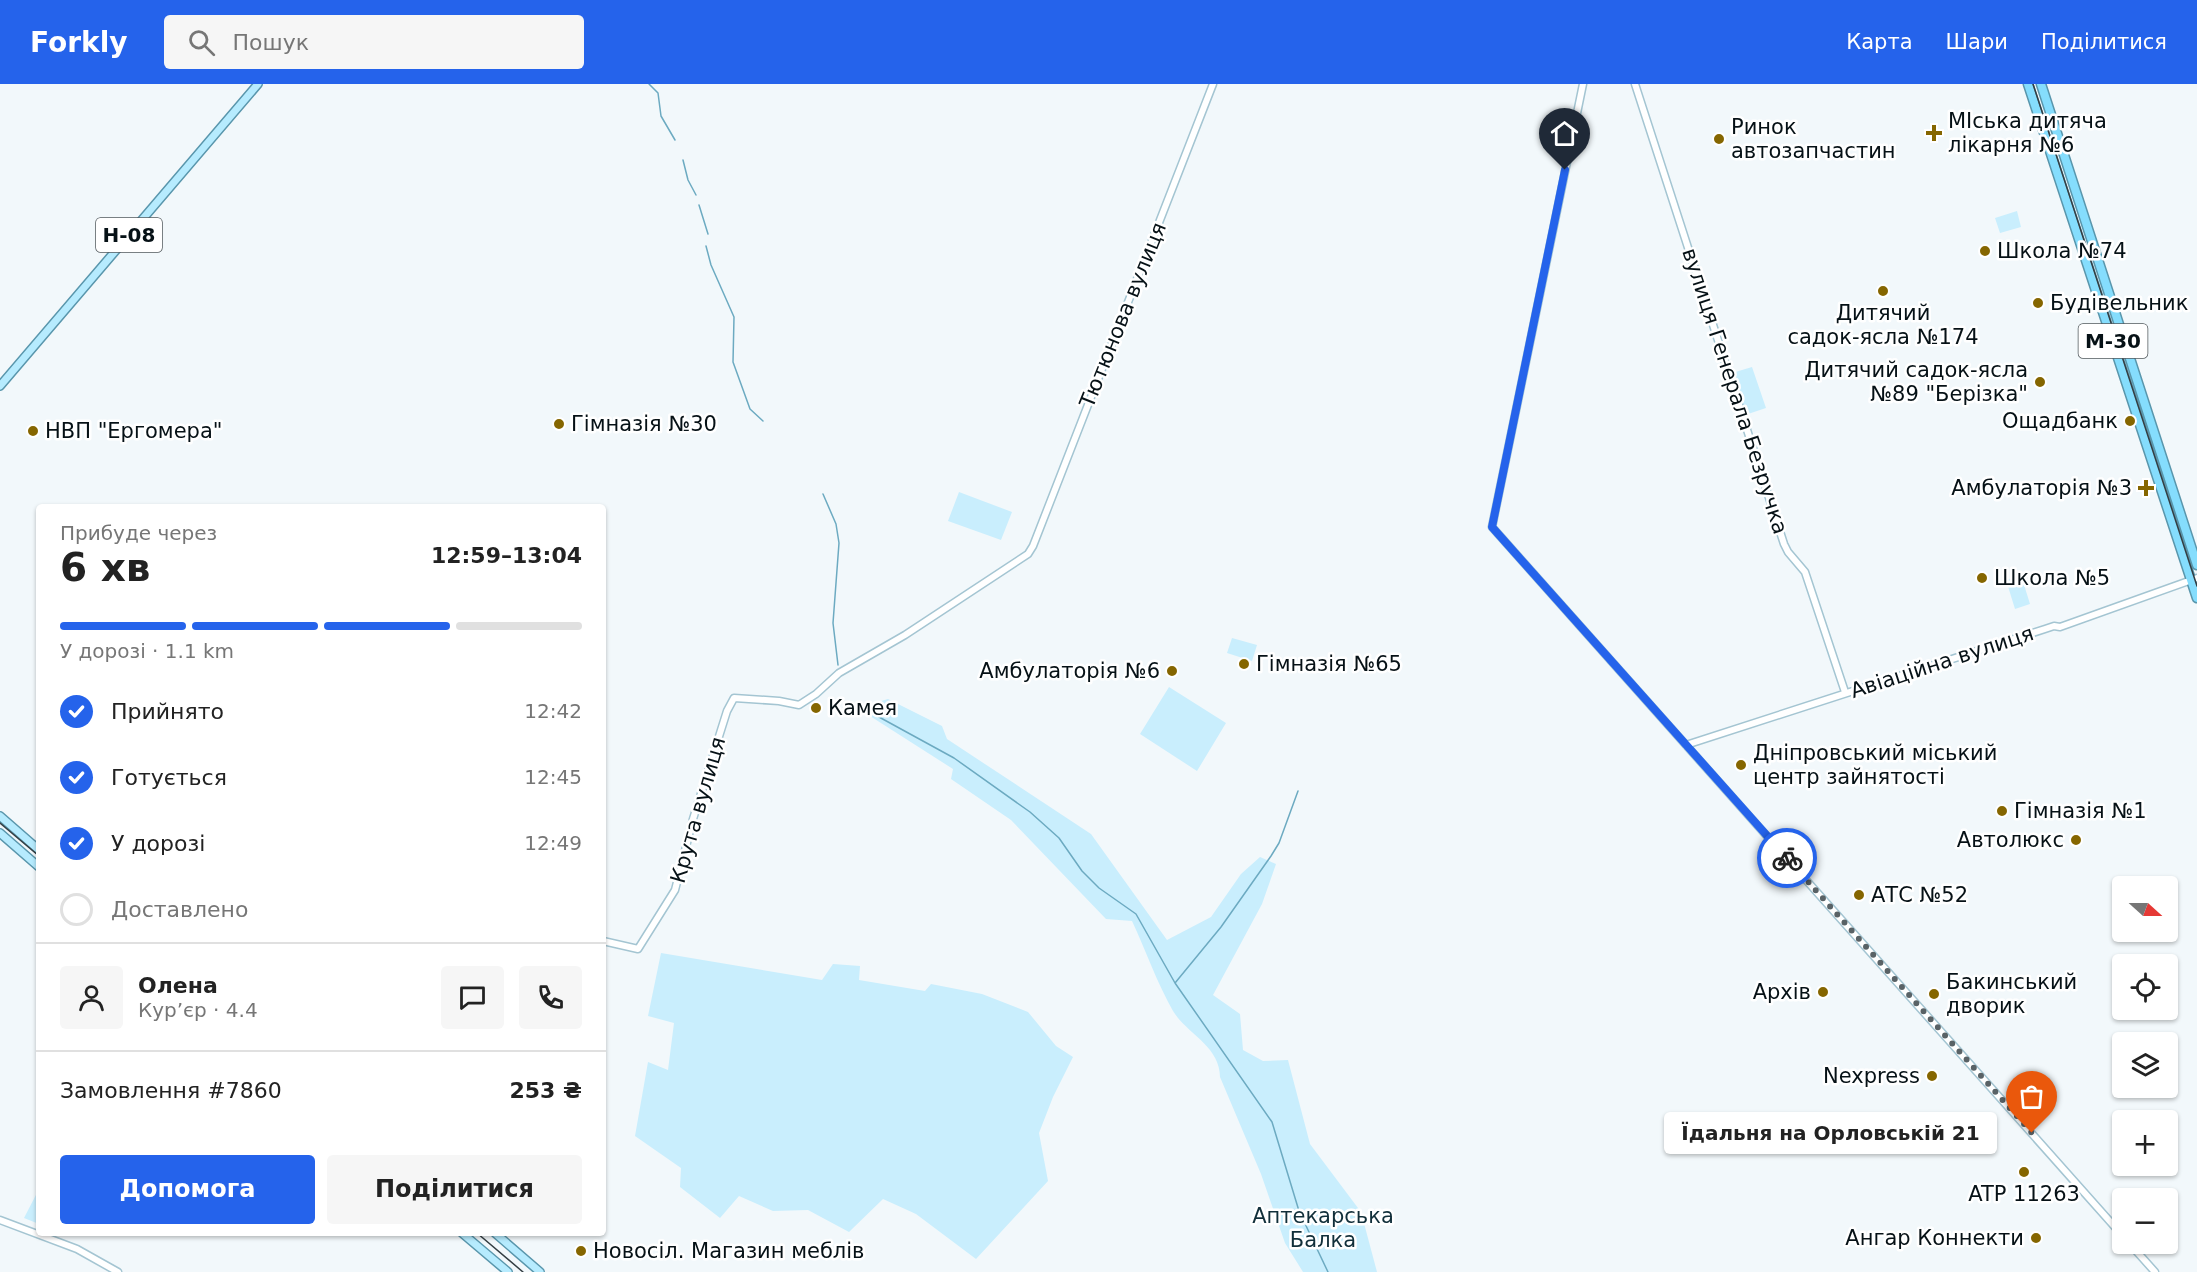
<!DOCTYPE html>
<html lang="uk">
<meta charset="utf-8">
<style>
body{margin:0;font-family:"DejaVu Sans",sans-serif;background:#f6f6f6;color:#222;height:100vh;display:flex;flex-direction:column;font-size:22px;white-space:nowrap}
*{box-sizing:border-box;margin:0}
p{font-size:20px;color:#767676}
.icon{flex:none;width:33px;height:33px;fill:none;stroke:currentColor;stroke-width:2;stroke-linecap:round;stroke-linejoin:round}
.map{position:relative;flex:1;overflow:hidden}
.panel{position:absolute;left:36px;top:420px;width:570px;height:732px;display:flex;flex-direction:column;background:#fff;border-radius:6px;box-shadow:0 2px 4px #0004}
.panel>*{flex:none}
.needle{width:39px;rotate:111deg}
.fabs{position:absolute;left:2112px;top:792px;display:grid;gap:12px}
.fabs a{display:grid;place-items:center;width:66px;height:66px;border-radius:6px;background:#fff;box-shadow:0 2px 4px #0004;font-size:30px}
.pin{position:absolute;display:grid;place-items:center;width:51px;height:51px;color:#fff;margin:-62px -26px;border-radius:50% 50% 50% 0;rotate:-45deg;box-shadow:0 0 6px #0007}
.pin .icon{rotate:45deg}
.courier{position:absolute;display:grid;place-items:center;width:60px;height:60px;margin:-30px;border:4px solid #2563eb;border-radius:50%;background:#fff;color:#222;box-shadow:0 2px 8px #0007}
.bubble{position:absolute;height:42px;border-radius:6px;background:#fff;box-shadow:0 2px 4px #0004;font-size:20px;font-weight:700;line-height:42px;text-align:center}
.head em{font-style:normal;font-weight:700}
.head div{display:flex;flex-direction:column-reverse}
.head{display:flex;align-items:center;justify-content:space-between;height:102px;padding:0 24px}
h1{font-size:39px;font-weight:700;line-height:45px}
.bar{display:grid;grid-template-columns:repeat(4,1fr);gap:9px 6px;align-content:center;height:72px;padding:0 24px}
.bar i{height:8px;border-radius:4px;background:#e0e0e0}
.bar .active{background:#2563eb}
.bar p{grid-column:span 4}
.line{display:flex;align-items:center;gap:15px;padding:0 24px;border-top:2px solid #e0e0e0}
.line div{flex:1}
.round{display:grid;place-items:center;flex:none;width:63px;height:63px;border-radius:6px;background:#f6f6f6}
ol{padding:0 24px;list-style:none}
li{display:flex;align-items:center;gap:18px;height:66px}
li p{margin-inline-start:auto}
li .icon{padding:6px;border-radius:50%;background:#2563eb;color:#fff;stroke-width:4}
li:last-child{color:#767676}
li i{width:33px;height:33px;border:3px solid #e0e0e0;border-radius:50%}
.cta{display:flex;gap:12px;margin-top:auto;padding:12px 24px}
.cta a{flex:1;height:69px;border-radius:6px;background:#2563eb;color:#fff;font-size:24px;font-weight:700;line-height:69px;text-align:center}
.cta a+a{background:#f6f6f6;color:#222}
header{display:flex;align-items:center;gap:36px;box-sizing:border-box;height:84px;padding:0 30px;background:#2563eb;color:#fff}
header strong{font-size:28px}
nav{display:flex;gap:33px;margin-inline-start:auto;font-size:21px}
.search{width:420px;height:54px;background:#f6f6f6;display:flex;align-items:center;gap:15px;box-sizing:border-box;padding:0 21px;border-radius:6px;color:#767676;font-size:22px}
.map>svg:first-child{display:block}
</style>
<header>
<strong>Forkly</strong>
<div class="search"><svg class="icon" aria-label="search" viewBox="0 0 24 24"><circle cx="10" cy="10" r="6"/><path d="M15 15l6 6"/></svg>Пошук</div>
<nav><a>Карта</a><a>Шари</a><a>Поділитися</a></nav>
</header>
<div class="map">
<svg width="2197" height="1188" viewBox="0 0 2197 1188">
<rect width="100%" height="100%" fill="#f2f8fb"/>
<path fill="#c9eefd" d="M2017,127L2021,143L2000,149L1995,134Z
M1752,283L1766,324L1745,331L1732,289Z
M959,408L1012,428L1001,456L948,437Z
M2021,491L2030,520L2015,525L2006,496Z
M1232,554L1257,561L1252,577L1227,569Z
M1169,603L1226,639L1197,687L1140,650Z
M888,615L942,642L947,655L1091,750L1167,856L1211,833L1241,790L1260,773L1276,780L1262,820L1213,911L1240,930L1243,966L1263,977L1288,976L1310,1060L1361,1128L1377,1188H1303L1285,1159L1261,1090L1220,993C1220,962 1187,950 1173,927C1157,899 1146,867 1132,837L1106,835L1011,736L951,695L953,685L870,632L871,620Z
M661,869L822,896L833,880L860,882L859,896L925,907L931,900L982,910L1028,928L1056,962L1073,973L1053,1013L1039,1049L1048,1097L976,1175L916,1130L883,1115L849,1148L808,1126L773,1127L739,1112L720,1134L680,1103L681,1084L635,1052L648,978L668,986L674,939L648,932Z
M39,1105V1140L24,1134Z"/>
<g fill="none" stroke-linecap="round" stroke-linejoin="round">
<path stroke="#6caac1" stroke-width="1.5" d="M649,0L658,9L661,32L675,56
M683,76L688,96L696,111
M699,121L708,150
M706,162L711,181L734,233L733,278L750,325L763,337
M823,410L836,440L839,459L833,539L838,581
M859,619L879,633L954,674L1030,728L1059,754L1082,787L1099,804L1136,830L1175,899L1272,1038L1299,1127L1328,1188
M1175,899L1221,843L1271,772L1279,759L1298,707"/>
<defs>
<path id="secondary" d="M1583,0L1492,443L2122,1151
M1635,0L1784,460L1788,468L1805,488L1845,608
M1686,661L2045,545L2054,542L2060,543L2197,494
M603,857L638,865L675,806L693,735L727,627L734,614L779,617L799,621L816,610L839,589L905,551L1028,470L1033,462L1213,0
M0,1136L77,1165L118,1188
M2130,1160L2155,1188"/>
<path id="primary" d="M0,302L258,0
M0,732L39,766
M0,749L39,783
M462,1149L508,1188
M495,1149L540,1188"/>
<path id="highway" d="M2028,0L2197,514
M2041,0L2197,481"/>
</defs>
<use href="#secondary" stroke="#a4c5d2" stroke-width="9"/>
<use href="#primary" stroke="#5996ac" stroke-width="10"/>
<use href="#highway" stroke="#5996ac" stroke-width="11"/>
<use href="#secondary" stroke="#fff" stroke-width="6"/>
<use href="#primary" stroke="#b6ebfe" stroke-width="7"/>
<use href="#highway" stroke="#85ddfd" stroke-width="8"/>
<path stroke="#343e43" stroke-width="1.5" d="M2033,0L2197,502
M0,739L39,772
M477,1149L523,1188"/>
</g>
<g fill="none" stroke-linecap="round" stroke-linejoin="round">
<path stroke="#596266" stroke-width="6" stroke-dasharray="0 10.8" d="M1787,774L2032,1049"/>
<path stroke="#2563eb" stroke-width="8" d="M1565,86L1492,443L1787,774"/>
</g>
<g fill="#856600" stroke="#fff" stroke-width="2">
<path d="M1931 40h6v6h6v6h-6v6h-6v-6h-6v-6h6z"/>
<circle cx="1719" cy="55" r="6"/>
<circle cx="1985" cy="167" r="6"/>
<circle cx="1883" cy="207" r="6"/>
<circle cx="2038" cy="219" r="6"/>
<circle cx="2040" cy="298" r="6"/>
<circle cx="2130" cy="337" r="6"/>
<circle cx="559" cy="340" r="6"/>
<circle cx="33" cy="347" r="6"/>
<path d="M2143 395h6v6h6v6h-6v6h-6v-6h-6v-6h6z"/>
<circle cx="1982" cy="494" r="6"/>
<circle cx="1244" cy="580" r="6"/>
<circle cx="1172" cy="587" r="6"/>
<circle cx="816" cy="624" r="6"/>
<circle cx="1741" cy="681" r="6"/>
<circle cx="2002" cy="727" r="6"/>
<circle cx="2076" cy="756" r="6"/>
<circle cx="1859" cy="811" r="6"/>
<circle cx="1823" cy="908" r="6"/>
<circle cx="1934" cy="910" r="6"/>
<circle cx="1932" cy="992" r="6"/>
<circle cx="2024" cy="1088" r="6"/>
<circle cx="2036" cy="1154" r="6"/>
<circle cx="581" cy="1167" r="6"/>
</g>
<g text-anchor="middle" stroke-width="5" stroke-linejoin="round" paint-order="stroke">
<g fill="#fff" stroke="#51585c" stroke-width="1.5">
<rect x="96" y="134" width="66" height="34" rx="4.5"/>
<rect x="2078.5" y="240" width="69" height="34" rx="4.5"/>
</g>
<g font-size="20" font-weight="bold" fill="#061116">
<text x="129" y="158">Н-08</text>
<text x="2113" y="264">М-30</text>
</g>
<g font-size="21" fill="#061116" stroke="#fff" text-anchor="start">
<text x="1948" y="44">МІська дитяча<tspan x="1948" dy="24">лікарня №6</tspan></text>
<text x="1731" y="50">Ринок<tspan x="1731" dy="24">автозапчастин</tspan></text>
<text x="1997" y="174">Школа №74</text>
<text x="2050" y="226">Будівельник</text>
<text x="1883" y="236" text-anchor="middle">Дитячий<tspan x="1883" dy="24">садок-ясла №174</tspan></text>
<text x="2028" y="293" text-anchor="end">Дитячий садок-ясла<tspan x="2028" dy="24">№89 "Берізка"</tspan></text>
<text x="2118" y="344" text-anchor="end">Ощадбанк</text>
<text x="571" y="347">Гімназія №30</text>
<text x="45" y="354">НВП "Ергомера"</text>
<text x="2132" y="411" text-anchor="end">Амбулаторія №3</text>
<text x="1994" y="501">Школа №5</text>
<text x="1256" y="587">Гімназія №65</text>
<text x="1160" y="594" text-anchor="end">Амбулаторія №6</text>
<text x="828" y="631">Камея</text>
<text x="1753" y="676">Дніпровський міський<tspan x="1753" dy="24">центр зайнятості</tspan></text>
<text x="2014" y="734">Гімназія №1</text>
<text x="2064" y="763" text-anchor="end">Автолюкс</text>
<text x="1871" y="818">АТС №52</text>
<text x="1946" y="905">Бакинський<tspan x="1946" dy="24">дворик</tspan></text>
<text x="1811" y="915" text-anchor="end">Архів</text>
<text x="1920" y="999" text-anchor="end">Nexpress</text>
<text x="2024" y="1117" text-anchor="middle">ATP 11263</text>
<text x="2024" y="1161" text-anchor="end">Ангар Коннекти</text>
<text x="593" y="1174">Новосіл. Магазин меблів</text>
</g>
<g font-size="21" fill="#061116" stroke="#fff">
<text transform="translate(1123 231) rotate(-68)" y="7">Тютюнова вулиця</text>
<text transform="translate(1735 307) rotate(72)" y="7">вулиця Генерала Безручка</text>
<text transform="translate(1942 578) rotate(-18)" y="7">Авіаційна вулиця</text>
<text transform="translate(698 726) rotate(-74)" y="7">Крута вулиця</text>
</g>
<g font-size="21" fill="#112f3a" stroke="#fff">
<text x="1323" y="1139">Аптекарська<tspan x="1323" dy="24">Балка</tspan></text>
</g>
</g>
</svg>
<div class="fabs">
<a><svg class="needle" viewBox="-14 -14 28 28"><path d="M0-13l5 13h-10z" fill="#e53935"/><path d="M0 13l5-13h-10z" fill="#767676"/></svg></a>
<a><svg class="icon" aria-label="locate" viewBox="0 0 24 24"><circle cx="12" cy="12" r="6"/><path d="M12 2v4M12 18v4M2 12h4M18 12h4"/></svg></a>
<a><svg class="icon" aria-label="layers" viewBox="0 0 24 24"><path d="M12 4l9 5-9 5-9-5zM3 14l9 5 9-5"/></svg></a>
<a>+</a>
<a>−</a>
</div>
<div class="pin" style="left:2032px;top:1049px;background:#ea580c"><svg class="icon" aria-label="bag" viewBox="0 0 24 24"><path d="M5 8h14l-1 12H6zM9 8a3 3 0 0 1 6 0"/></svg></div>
<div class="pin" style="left:1565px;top:86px;background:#1f2937"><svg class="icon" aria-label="home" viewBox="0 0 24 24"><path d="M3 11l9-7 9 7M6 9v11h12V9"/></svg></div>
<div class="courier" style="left:1787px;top:774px"><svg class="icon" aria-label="bike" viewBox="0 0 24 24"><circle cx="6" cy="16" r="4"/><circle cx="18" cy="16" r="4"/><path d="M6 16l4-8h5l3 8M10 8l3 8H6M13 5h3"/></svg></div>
<div class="bubble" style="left:1664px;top:1028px;width:333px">Їдальня на Орловській 21</div>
<section class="panel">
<div class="head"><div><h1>6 хв</h1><p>Прибуде через</p></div><em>12:59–13:04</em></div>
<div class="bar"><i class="active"></i><i class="active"></i><i class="active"></i><i></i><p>У дорозі · 1.1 km</p></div>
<ol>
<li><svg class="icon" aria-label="check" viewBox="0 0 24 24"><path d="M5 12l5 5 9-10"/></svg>Прийнято<p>12:42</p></li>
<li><svg class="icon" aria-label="check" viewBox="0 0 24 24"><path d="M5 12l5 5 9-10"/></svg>Готується<p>12:45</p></li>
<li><svg class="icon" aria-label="check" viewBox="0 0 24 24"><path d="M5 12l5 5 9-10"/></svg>У дорозі<p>12:49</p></li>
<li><i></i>Доставлено</li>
</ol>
<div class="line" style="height:108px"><a class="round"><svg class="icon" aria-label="person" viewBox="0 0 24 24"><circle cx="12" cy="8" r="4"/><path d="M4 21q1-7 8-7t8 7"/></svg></a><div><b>Олена</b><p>Кур’єр · 4.4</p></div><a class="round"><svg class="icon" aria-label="chat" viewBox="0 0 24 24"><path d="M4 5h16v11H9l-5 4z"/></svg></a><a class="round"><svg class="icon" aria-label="phone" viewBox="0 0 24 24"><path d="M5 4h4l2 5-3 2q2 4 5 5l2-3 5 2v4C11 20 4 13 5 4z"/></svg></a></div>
<div class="line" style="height:78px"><div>Замовлення #7860</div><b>253 ₴</b></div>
<div class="cta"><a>Допомога</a><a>Поділитися</a></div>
</section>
</div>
